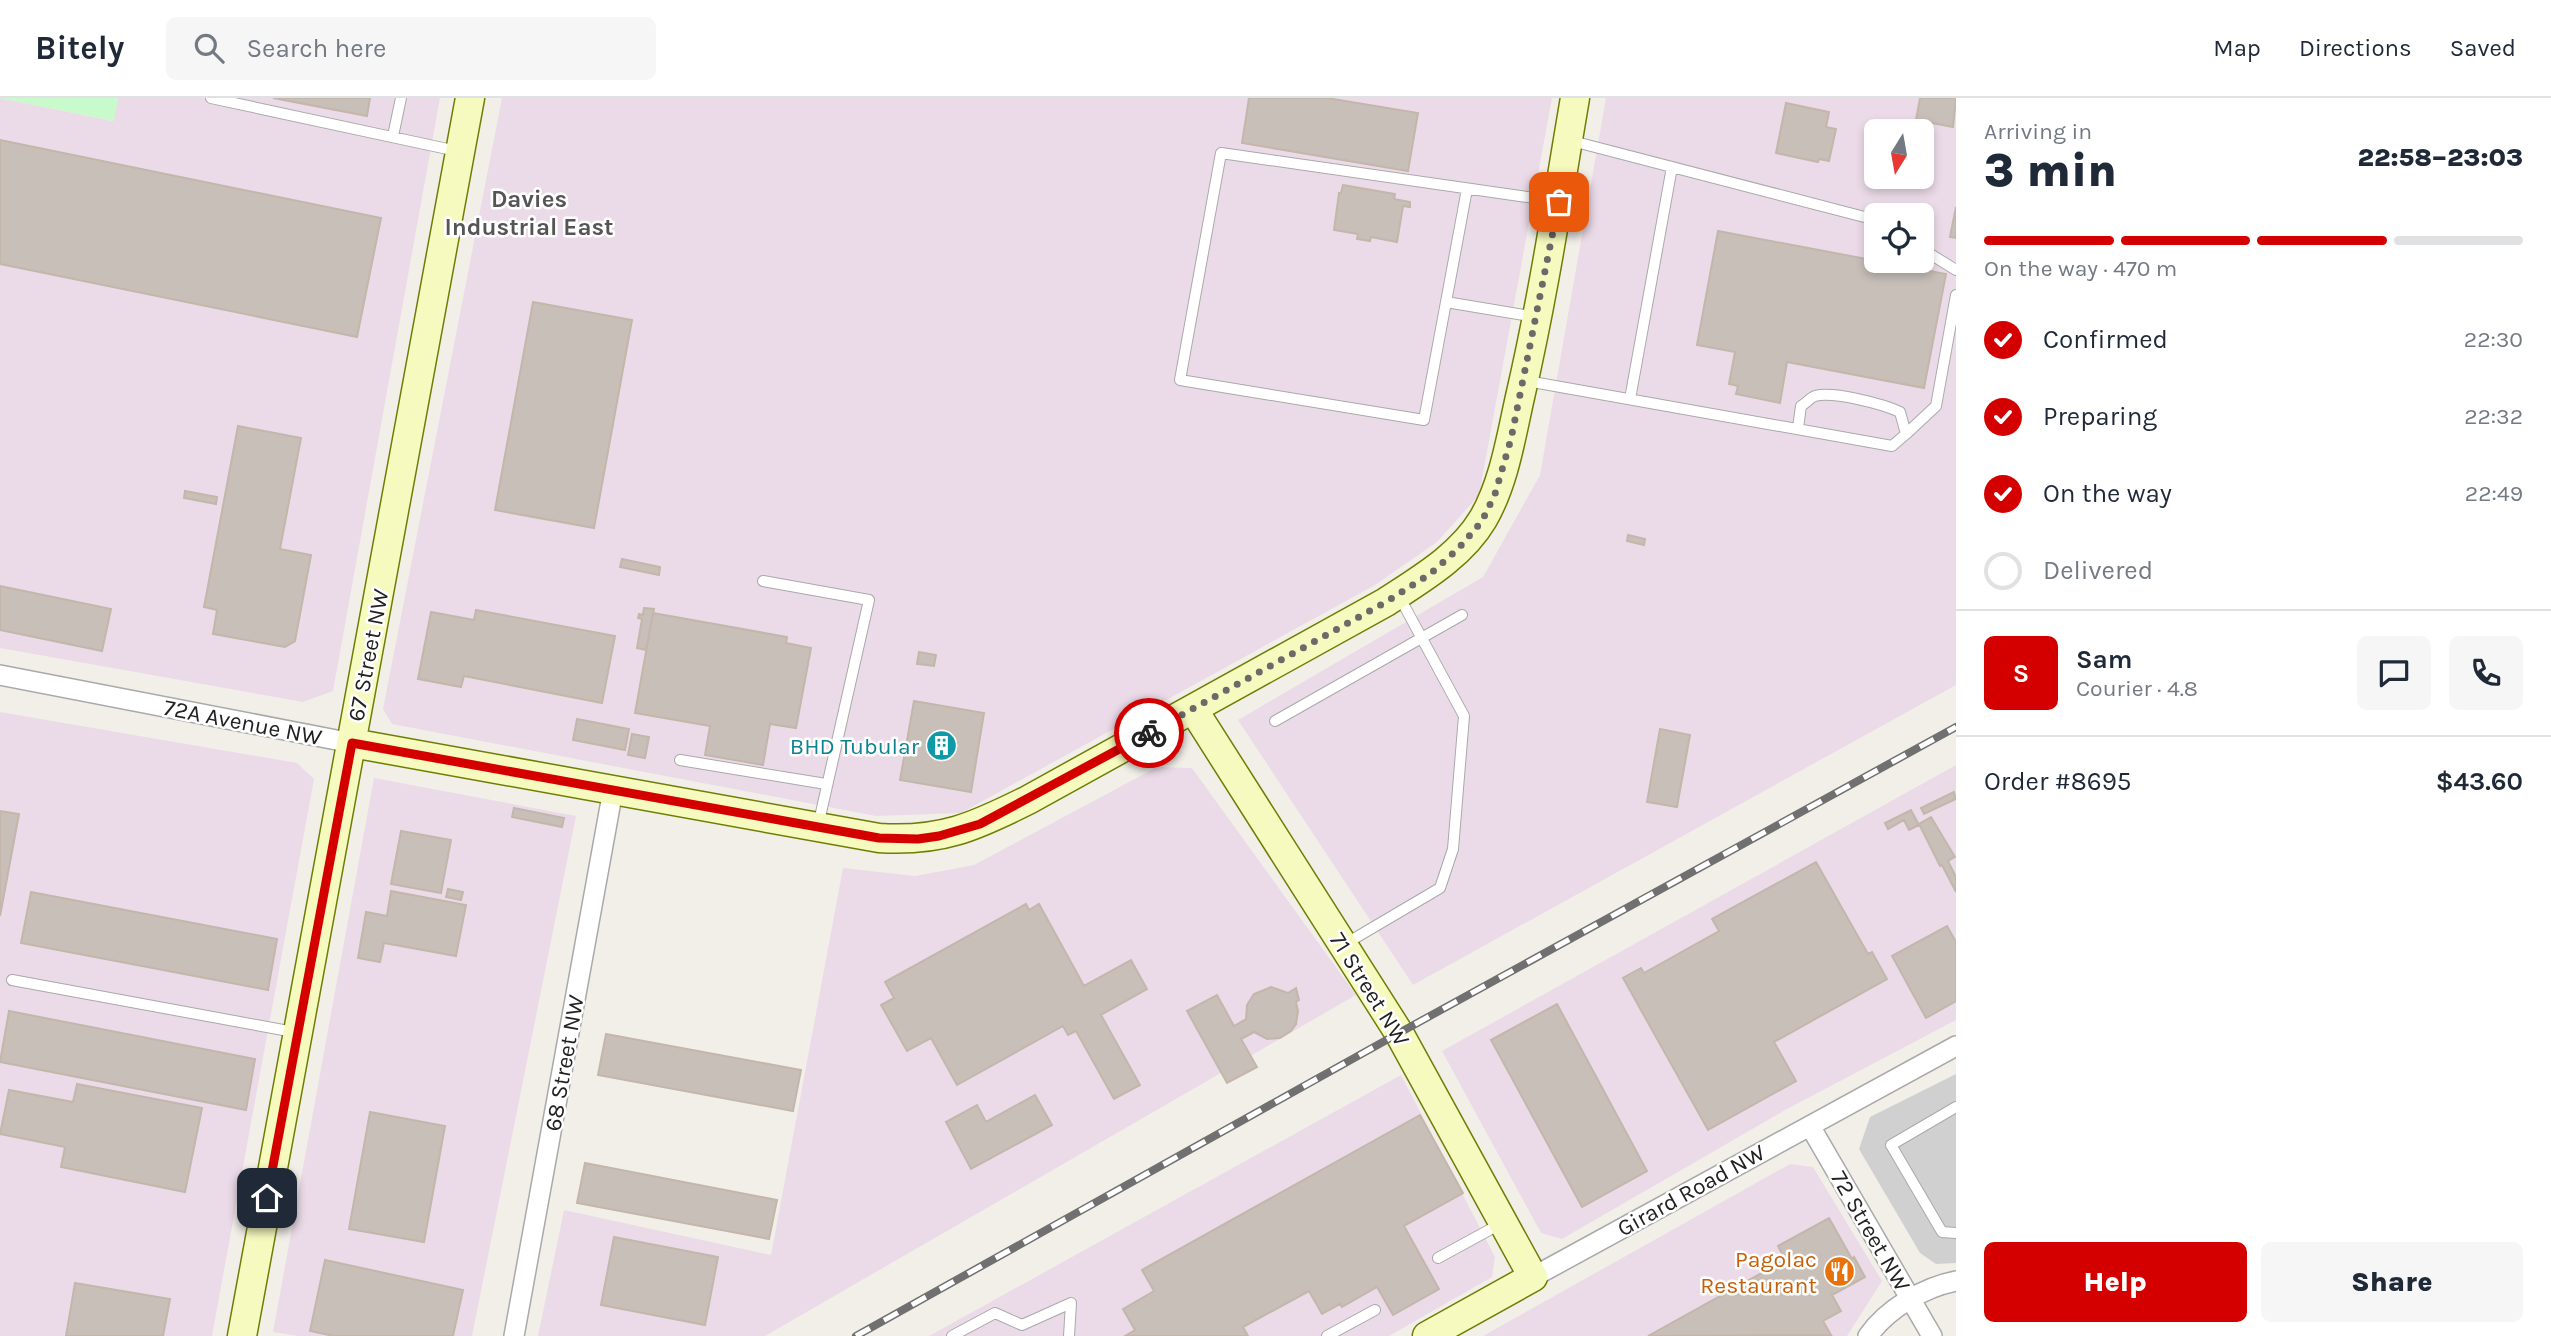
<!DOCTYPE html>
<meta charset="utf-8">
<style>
body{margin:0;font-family:Karla,sans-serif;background:#f6f6f7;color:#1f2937;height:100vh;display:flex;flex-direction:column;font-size:26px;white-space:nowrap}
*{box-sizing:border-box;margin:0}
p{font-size:23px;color:#747a83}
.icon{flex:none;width:38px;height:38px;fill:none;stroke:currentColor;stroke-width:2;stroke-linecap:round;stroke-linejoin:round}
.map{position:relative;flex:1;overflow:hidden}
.side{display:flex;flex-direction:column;background:#fff;width:595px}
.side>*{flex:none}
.needle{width:46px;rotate:191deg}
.fabs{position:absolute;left:1864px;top:21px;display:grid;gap:14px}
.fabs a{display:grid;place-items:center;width:70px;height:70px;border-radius:10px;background:#fff;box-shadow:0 4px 10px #0003;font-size:35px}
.pin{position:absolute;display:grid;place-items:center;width:60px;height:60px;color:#fff;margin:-30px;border-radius:14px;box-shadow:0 4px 10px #0006}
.courier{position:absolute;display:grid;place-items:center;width:70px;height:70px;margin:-35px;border:5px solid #d40000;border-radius:50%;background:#fff;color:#222;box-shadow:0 2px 9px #0007}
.headline em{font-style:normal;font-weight:800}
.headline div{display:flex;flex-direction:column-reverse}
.headline{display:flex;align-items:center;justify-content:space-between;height:119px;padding:0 28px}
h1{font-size:46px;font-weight:800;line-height:52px}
.bar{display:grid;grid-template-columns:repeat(4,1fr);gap:10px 7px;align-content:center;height:84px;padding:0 28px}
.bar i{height:9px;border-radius:5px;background:#e0e1e3}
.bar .selected{background:#d40000}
.bar p{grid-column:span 4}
.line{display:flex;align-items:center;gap:18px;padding:0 28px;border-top:2px solid #e0e1e3}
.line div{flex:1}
.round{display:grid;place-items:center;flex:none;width:74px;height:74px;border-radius:10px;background:#f6f6f7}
ol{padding:0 28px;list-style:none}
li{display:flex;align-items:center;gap:21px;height:77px}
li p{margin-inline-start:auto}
li .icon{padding:7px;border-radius:50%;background:#d40000;color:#fff;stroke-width:4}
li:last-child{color:#747a83}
li i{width:38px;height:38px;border:4px solid #e0e1e3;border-radius:50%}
.cta{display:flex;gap:14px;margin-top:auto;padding:14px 28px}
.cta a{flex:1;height:80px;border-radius:10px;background:#d40000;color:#fff;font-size:28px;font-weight:800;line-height:80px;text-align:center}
.cta a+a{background:#f6f6f7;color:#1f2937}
header{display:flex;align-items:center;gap:42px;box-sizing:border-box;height:98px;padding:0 35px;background:#fff;border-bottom:2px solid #e0e1e3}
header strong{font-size:33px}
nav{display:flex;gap:38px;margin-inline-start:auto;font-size:24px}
.search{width:490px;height:63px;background:#f6f6f7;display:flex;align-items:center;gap:18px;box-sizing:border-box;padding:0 24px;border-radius:10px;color:#747a83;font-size:26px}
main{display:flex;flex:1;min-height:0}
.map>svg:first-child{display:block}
</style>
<header>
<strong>Bitely</strong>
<div class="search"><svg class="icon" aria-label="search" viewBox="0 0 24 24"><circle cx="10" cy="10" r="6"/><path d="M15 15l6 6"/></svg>Search here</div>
<nav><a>Map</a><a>Directions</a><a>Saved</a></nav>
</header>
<main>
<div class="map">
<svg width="1956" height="1238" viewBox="0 0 1956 1238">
<rect width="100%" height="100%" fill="#f2efe9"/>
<path fill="#ebdbe8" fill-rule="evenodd" d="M0,0L113,23L118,0H440L333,593L303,604L0,550Z
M502,0H1552L1479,397L1437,444L1375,487L961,715L876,718L392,626L383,611Z
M1606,0H1956V587L1413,887L1238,622L1483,479L1540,377ZM1876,33H1922V79H1876ZM1876,117H1922V163H1876Z
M0,614L297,665L314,681L212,1238H0Z
M1956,667V922L1787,1011L1562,1141L1541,1135L1442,953Z
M1157,669L1192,670L1356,897L765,1238H538L564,1112L771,1157L843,770L915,778L974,767Z
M374,680L576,718L472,1238H298L273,1234Z
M1401,977L1495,1159L1492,1179L1389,1238H929Z
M1790,1066L1813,1069L1882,1183L1847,1238H1483Z"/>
<path fill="#d0d0d0" d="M1956,976V1165L1936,1166L1920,1155L1859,1051L1870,1019Z"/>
<path fill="#c8facc" d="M0,0H118L114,23Z"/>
<path fill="#c7bfb8" stroke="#c4b6ab" stroke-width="2" d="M273,0H370L367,18Z
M1249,0H1327L1418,15L1408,73L1242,45Z
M1920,0H1956L1953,29L1916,22Z
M1786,5L1829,14L1826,29L1836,31L1829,63L1819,61L1818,64L1776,55Z
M0,42L381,120L357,239L0,166Z
M1343,87L1395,96L1394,101L1410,104V109L1403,108L1397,144L1371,139L1370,143L1357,141L1358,136L1334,132L1339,95H1341Z
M1956,109V140L1950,139Z
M1718,133L1946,176L1924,290L1787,264L1780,305L1736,296L1738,288L1729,286L1735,254L1697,247Z
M533,204L632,222L594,430L495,412Z
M238,328L301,340L280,451L311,457L295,543L285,549L213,536L217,512L204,509Z
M185,393L217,399L216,406L184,400Z
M1628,437L1645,441L1644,447L1627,443Z
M622,461L660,469L659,477L620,469Z
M0,488L111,511L102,553L0,532Z
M644,510L654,511L646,552L637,550L642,521L638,520L639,516L643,517Z
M476,512L615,538L602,605L464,578L461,589L418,581L431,514L474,522Z
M653,515L787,539L786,545L811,550L796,630L770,626L763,667L705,657L710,628L635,615Z
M919,554L936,557L934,568L917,566Z
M914,603L984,615L971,694L900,682Z
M577,621L629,631L625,652L573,642Z
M1660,631L1690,637L1677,709L1647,704Z
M632,636L649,639L645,660L628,657Z
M1954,694L1956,701L1924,716L1921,710Z
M514,710L564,720L562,729L512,719Z
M1911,712L1919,727L1909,732L1904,722L1888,731L1885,725Z
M0,713L19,716L0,818Z
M1931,719L1955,759L1948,763L1956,779V794L1942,767L1940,768L1919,726Z
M401,733L451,742L441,795L391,786Z
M1816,764L1868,856L1872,854L1887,881L1774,944L1796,983L1708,1032L1623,880L1641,870L1644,875L1719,833L1712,821Z
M448,791L463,794L461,802L446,799Z
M391,793L466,807L456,858L384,845L380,864L358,860L366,814L387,818Z
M31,794L277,841L268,892L21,845Z
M1026,806L1029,812L1039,806L1084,888L1131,862L1147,891L1101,917L1140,987L1114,1001L1076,933L1068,937L1063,928L957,987L931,940L907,953L881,907L894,900L885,884Z
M1947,828L1956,844V903L1926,920L1892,858Z
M1271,889L1288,895L1296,890L1299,902L1296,904L1298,913L1296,926L1291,933L1280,940L1267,941L1254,934L1241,941L1257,969L1227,985L1187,913L1217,897L1234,928L1246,921L1247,907L1254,896Z
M1557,906L1647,1073L1582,1109L1491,942Z
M9,913L255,961L246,1012L0,964Z
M606,936L801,972L793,1013L598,977Z
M77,986L202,1010L185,1094L61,1069L65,1049L0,1036L9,992L73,1004Z
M1035,997L1052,1027L971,1071L946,1024L977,1007L986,1024Z
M370,1014L445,1028L424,1144L349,1131Z
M1420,1017L1463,1095L1404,1128L1439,1191L1393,1217L1377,1189L1342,1209L1340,1206L1322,1216L1309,1193L1243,1229L1248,1238H1125L1135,1232L1123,1211L1154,1193L1142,1172Z
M585,1065L777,1102L769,1141L577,1105Z
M1829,1120L1852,1161L1854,1159L1865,1179L1832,1197L1841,1213L1823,1223L1831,1237L1648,1238L1785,1162L1778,1148Z
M614,1139L718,1159L705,1227L601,1207Z
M325,1162L463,1192L453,1238H334L310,1233Z
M75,1185L170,1201L163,1238H66Z"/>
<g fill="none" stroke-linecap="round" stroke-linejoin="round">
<defs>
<path id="lane" d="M211,0L457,53
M393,38L401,0
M1572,43L1876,122
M1922,151L1956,172
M1446,204L1467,91
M1536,219L1446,204L1424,322L1180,282L1221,55L1555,103
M1527,283L1892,348L1906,336L1900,314C1883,306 1833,293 1815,298C1811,299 1805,306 1801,308L1798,330
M1630,301L1672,69
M1906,336L1936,308L1956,197
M763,483L869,502L818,728
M1275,623L1462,517
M680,662L826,686
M1345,846L1440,790L1453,751L1464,618L1400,500
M12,882L294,934
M1956,1009L1891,1047L1942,1134L1956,1135
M1438,1160L1502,1125
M952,1238L995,1215L1022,1227L1071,1205L1069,1238
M1327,1238L1375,1212"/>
<path id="street" d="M0,577L352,645
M1810,1028L1932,1238
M1533,1179L1956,948
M514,1238L613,692
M1868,1238C1887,1211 1924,1189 1956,1183"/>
<path id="secondary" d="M1193,611L1399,935L1533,1179L1427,1238
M352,645L879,740C941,744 974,729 1028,702L1386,504C1421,481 1461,458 1483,421C1504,385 1511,339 1520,299C1543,200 1558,100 1575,0
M242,1238L470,0"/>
</defs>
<use href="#lane" stroke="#a9a9a9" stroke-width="12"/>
<use href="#street" stroke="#a9a9a9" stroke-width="22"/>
<use href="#secondary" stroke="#707d05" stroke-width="31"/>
<use href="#lane" stroke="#fff" stroke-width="10"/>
<use href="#street" stroke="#fff" stroke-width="19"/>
<use href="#secondary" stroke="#f7fabf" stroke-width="28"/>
<defs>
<path id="rail" d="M856,1238L1399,935L1956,629"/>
</defs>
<use href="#rail" stroke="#707070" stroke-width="8"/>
<use href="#rail" stroke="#fff" stroke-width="5" stroke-dasharray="16" stroke-linecap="butt"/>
</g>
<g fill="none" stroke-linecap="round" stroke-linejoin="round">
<path stroke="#6b6a68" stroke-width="7" stroke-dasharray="0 12.6" d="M1149,635L1386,504L1430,476L1458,451L1482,423L1495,396L1511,341L1559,104"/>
<path stroke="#d40000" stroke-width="9" d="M267,1100L352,645L879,740L918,741L939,738L980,726L1149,635"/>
</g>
<defs>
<symbol id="building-disc" viewBox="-11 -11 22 22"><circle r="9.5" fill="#0f9aa8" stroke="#fff"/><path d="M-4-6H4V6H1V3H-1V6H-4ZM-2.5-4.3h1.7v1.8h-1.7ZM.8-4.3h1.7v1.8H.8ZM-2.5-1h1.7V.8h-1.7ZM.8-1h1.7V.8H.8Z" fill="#fff"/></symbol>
<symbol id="restaurant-disc" viewBox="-11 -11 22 22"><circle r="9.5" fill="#e8710a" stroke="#fff"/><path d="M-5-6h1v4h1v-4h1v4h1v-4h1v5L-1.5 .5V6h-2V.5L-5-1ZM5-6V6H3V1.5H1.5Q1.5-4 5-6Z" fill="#fff"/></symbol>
</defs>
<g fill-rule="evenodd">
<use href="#building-disc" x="924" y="630" width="35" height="35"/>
<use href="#restaurant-disc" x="1822" y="1156" width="35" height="35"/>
</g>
<g text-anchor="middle" stroke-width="5" stroke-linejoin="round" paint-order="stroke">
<g font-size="23" fill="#222" stroke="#fff">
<text transform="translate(368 557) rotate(-79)" y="8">67 Street NW</text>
<text transform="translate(243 624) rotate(11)" y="8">72A Avenue NW</text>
<text transform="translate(1370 891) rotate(58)" y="8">71 Street NW</text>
<text transform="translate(564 965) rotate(-80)" y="8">68 Street NW</text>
<text transform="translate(1691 1092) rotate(-29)" y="8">Girard Road NW</text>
<text transform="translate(1871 1133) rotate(60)" y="8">72 Street NW</text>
</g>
<g font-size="23" fill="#0d838f" stroke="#fff" text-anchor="end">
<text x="919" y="656">BHD Tubular</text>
</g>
<g font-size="23" fill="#c56008" stroke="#fff" text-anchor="end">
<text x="1817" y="1169">Pagolac<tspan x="1817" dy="26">Restaurant</tspan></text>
</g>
<g font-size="24" font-weight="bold" fill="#555" stroke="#fff">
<text x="529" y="109">Davies<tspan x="529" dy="28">Industrial East</tspan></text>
</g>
</g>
</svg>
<div class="fabs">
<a><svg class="needle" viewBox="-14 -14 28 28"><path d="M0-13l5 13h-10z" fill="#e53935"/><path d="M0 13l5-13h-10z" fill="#747a83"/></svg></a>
<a><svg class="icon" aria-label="locate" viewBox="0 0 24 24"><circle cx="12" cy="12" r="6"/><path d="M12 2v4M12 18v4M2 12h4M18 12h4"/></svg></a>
</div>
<div class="pin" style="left:1559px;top:104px;background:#ea580c"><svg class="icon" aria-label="bag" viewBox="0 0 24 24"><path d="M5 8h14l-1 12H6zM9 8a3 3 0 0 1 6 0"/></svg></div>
<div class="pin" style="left:267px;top:1100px;background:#1f2937"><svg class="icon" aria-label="home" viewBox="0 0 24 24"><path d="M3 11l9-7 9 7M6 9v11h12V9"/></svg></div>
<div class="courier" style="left:1149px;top:635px"><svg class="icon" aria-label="bike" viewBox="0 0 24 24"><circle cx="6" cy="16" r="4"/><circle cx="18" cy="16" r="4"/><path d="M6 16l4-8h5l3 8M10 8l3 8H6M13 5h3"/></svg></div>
</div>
<section class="side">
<div class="headline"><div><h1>3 min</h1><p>Arriving in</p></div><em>22:58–23:03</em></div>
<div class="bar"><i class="selected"></i><i class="selected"></i><i class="selected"></i><i></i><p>On the way · 470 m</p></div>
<ol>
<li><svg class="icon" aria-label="check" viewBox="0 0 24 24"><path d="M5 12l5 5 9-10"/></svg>Confirmed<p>22:30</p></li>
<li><svg class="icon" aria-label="check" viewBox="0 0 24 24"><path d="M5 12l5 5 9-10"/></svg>Preparing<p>22:32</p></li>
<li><svg class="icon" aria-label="check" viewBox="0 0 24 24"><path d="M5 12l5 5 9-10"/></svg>On the way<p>22:49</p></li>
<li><i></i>Delivered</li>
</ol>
<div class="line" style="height:126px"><b class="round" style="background:#d40000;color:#fff">S</b><div><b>Sam</b><p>Courier · 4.8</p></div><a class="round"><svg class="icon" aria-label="chat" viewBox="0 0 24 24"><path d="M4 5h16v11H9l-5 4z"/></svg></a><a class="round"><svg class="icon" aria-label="phone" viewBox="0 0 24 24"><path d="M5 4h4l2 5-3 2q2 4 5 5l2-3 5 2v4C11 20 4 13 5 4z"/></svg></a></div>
<div class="line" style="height:91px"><div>Order #8695</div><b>$43.60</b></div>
<div class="cta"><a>Help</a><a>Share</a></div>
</section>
</main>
